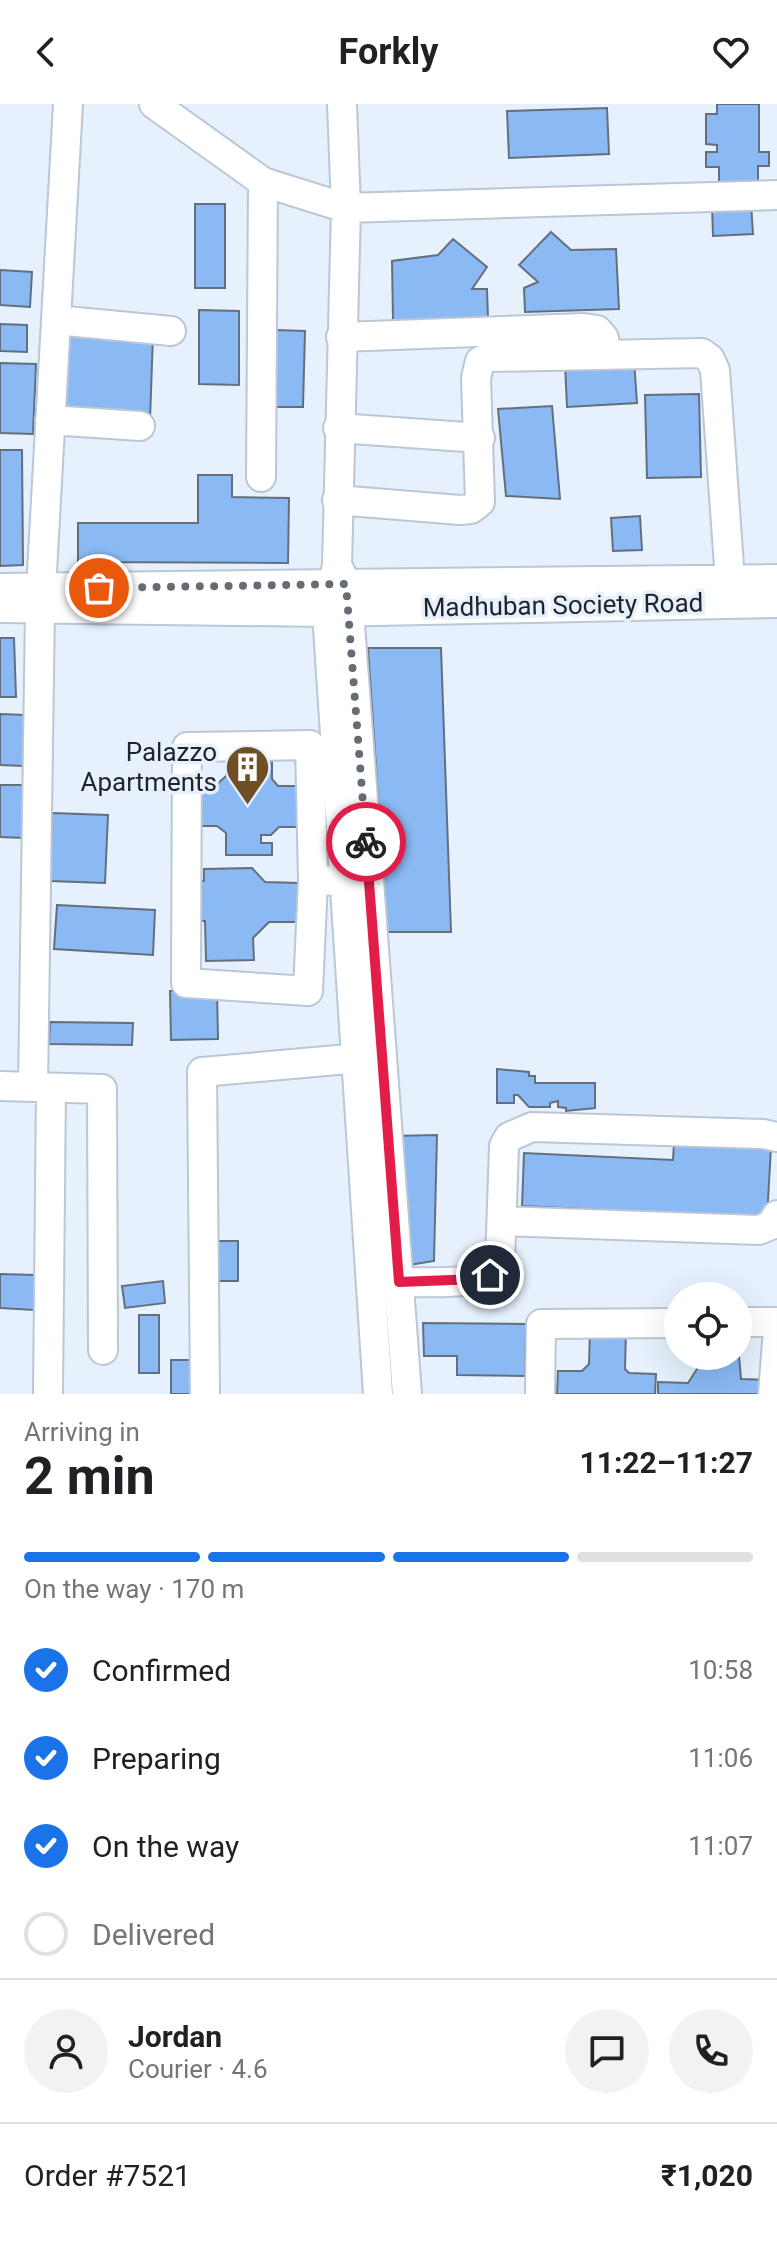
<!DOCTYPE html>
<meta charset="utf-8">
<style>
body{margin:0;font-family:Roboto,sans-serif;background:#f2f2f2;color:#202124;height:100vh;display:flex;flex-direction:column;font-size:30px;white-space:nowrap}
*{box-sizing:border-box;margin:0}
p{font-size:26px;color:#757577}
.icon{flex:none;width:44px;height:44px;fill:none;stroke:currentColor;stroke-width:2;stroke-linecap:round;stroke-linejoin:round}
.map{position:relative;height:1290px;overflow:hidden}
.sheet{display:flex;flex-direction:column;background:#fff;flex:1}
.sheet>*{flex:none}
.tools{position:absolute;left:664px;top:1178px;display:grid;gap:16px}
.tools a{display:grid;place-items:center;width:88px;height:88px;border-radius:50%;background:#fff;box-shadow:0 8px 32px #0002;font-size:40px}
.pin{position:absolute;display:grid;place-items:center;width:68px;height:68px;color:#fff;margin:-34px;border:4px solid #fff;border-radius:50%;box-shadow:0 2px 8px #0007}
.courier{position:absolute;display:grid;place-items:center;width:80px;height:80px;margin:-40px;border:6px solid #e11d48;border-radius:50%;background:#fff;color:#222;box-shadow:0 2px 10px #0007}
.headline em{font-style:normal;font-weight:700}
.headline div{display:flex;flex-direction:column-reverse}
.headline{display:flex;align-items:center;justify-content:space-between;height:136px;padding:0 24px}
h1{font-size:52px;font-weight:700;line-height:60px}
.bar{display:grid;grid-template-columns:repeat(4,1fr);gap:12px 8px;align-content:center;height:96px;padding:0 24px}
.bar i{height:10px;border-radius:6px;background:#e0e0e0}
.bar .current{background:#1a73e8}
.bar p{grid-column:span 4}
.line{display:flex;align-items:center;gap:20px;padding:0 24px;border-top:2px solid #e0e0e0}
.line div{flex:1}
.round{display:grid;place-items:center;flex:none;width:84px;height:84px;border-radius:42px;background:#f2f2f2}
ol{padding:0 24px;list-style:none}
li{display:flex;align-items:center;gap:24px;height:88px}
li p{margin-inline-start:auto}
li .icon{padding:8px;border-radius:50%;background:#1a73e8;color:#fff;stroke-width:4}
li:last-child{color:#757577}
li i{width:44px;height:44px;border:4px solid #e0e0e0;border-radius:50%}
header{display:flex;justify-content:space-between;align-items:center;height:104px;padding:0 24px;background:#fff;font-size:36px;font-weight:700}
.map>svg:first-child{display:block}
</style>
<header><svg class="icon" aria-label="back" viewBox="0 0 24 24"><path d="M15 5l-7 7 7 7"/></svg>Forkly<svg class="icon" aria-label="heart" viewBox="0 0 24 24"><path d="M12 20l-8-8c-3-5 5-10 8-4 3-6 11-1 8 4z"/></svg></header>
<div class="map">
<svg width="777" height="1290" viewBox="0 0 777 1290">
<rect width="100%" height="100%" fill="#e7f1fe"/>
<path fill="#8ab9f3" stroke="#646f7d" stroke-width="2" d="M717,0H759V48H769V62H758V78H719V63H706V48H717V41L706,40V10H717Z
M607,4L609,50L509,54L507,7Z
M195,100H225V184H195Z
M751,100L753,130L713,132L712,102Z
M551,128L571,146L616,145L619,205L525,208L524,184L538,178L519,161Z
M453,135L487,163L472,185H487L488,215L393,217L392,157L438,151Z
M0,166L32,168L30,203L0,201Z
M199,206L239,207V281L199,280Z
M0,220L27,221V248L0,247Z
M68,224L153,231L150,316L63,314Z
M275,226L305,227L303,303H273Z
M634,256L637,299L567,303L565,260Z
M0,259L36,260L33,330L0,329Z
M699,290L701,373L647,374L645,291Z
M552,302L560,395L506,392L498,305Z
M0,346H22L23,461L0,462Z
M198,371H232V393L289,394L288,459L78,458V419H198Z
M640,412L642,446L613,447L611,414Z
M0,534H14L16,593H0Z
M368,544H441L451,828H387Z
M0,610L25,611L23,662L0,661Z
M226,647H272V675L278,682H303L302,723H279L271,731H261V739H272V751H226V729L217,722H193V681H216L226,672Z
M0,681H25L23,734L0,733Z
M52,709L108,711L105,779L50,777Z
M252,764L265,778L299,779V818H269L253,834L254,856L206,857L205,817H190V777H204V765Z
M57,801L155,806L153,851L54,845Z
M217,886L218,935L171,936L170,887Z
M50,918L133,919L132,941L49,940Z
M497,965L529,968V972H535V979H595V1004L566,1007V1004L558,1003V997L550,999V1003H529L518,991H514V999H497Z
M437,1031L434,1157L403,1162L390,1032Z
M674,1038L771,1043L767,1114L522,1102L524,1049L673,1056Z
M218,1137H238V1177H217Z
M0,1170L36,1171L34,1206L0,1204Z
M163,1177L165,1199L125,1204L122,1182Z
M139,1211H159V1269H139Z
M423,1219L526,1220L525,1272L457,1271V1252H424Z
M590,1227H626L625,1265L629,1269L656,1270L655,1290H557L558,1267H582L589,1260Z
M738,1240L741,1275L772,1276L771,1290H658V1278L688,1279L697,1265L698,1252H738Z
M171,1256H192V1290H171Z"/>
<g fill="none" stroke-linecap="round" stroke-linejoin="round">
<defs>
<path id="minor" d="M154,0L263,78L346,104L777,91
M342,0L346,104L337,461L327,508L378,1290
M56,216L171,227
M341,233L584,224L597,226L604,234L606,249
M50,316L140,322
M338,324L480,334
M261,373L263,78
M337,396L460,406L471,405L480,398L476,274L480,257L489,253L702,249L710,255L715,266L731,490
M339,465L346,480L349,507L407,1290
M0,484L777,475
M0,504L327,508L777,499
M313,776L310,641L187,643L186,879L308,887L313,776L361,778
M0,982L102,985L103,1246
M33,983L40,504L68,0
M502,1117L759,1126L771,1121L777,1111
M399,1178C432,1177 478,1185 500,1158L504,1042L509,1033L532,1023L763,1030L777,1033
M738,1218H777
M48,1290L51,984
M205,1290L202,968L371,953
M540,1290L541,1220L678,1219
M773,1290L777,1237"/>
</defs>
<use href="#minor" stroke="#bbc7d6" stroke-width="32"/>
<use href="#minor" stroke="#fff" stroke-width="28"/>
</g>
<g fill="none" stroke-linecap="round" stroke-linejoin="round">
<path stroke="#656c74" stroke-width="8" stroke-dasharray="0 14.4" d="M99,484L346,480L366,738"/>
<path stroke="#e11d48" stroke-width="10" d="M366,738L399,1178L477,1175L490,1171"/>
</g>
<defs>
<symbol id="building-pin" viewBox="-11 -11 22 30"><path d="M0 17L-7.5 6A9.5 9.5 0 1 1 7.5 6Z" fill="#6f4f25" stroke="#e7f1fe"/><path d="M-4-6H4V6H1V3H-1V6H-4ZM-2.5-4.3h1.7v1.8h-1.7ZM.8-4.3h1.7v1.8H.8ZM-2.5-1h1.7V.8h-1.7ZM.8-1h1.7V.8H.8Z" fill="#fff"/></symbol>
</defs>
<g fill-rule="evenodd">
<use href="#building-pin" x="222" y="638" width="51" height="69"/>
</g>
<g text-anchor="middle" stroke-width="7" stroke-linejoin="round" paint-order="stroke">
<g font-size="26" fill="#1f2429" stroke="#e7f1fe">
<text transform="translate(563 501) rotate(-1)" y="9">Madhuban Society Road</text>
</g>
<g font-size="26" fill="#1f2429" stroke="#e7f1fe" text-anchor="end">
<text x="217" y="657">Palazzo<tspan x="217" dy="30">Apartments</tspan></text>
</g>
</g>
</svg>
<div class="tools">
<a><svg class="icon" aria-label="locate" viewBox="0 0 24 24"><circle cx="12" cy="12" r="6"/><path d="M12 2v4M12 18v4M2 12h4M18 12h4"/></svg></a>
</div>
<div class="pin" style="left:99px;top:484px;background:#ea580c"><svg class="icon" aria-label="bag" viewBox="0 0 24 24"><path d="M5 8h14l-1 12H6zM9 8a3 3 0 0 1 6 0"/></svg></div>
<div class="pin" style="left:490px;top:1171px;background:#1f2937"><svg class="icon" aria-label="home" viewBox="0 0 24 24"><path d="M3 11l9-7 9 7M6 9v11h12V9"/></svg></div>
<div class="courier" style="left:366px;top:738px"><svg class="icon" aria-label="bike" viewBox="0 0 24 24"><circle cx="6" cy="16" r="4"/><circle cx="18" cy="16" r="4"/><path d="M6 16l4-8h5l3 8M10 8l3 8H6M13 5h3"/></svg></div>
</div>
<section class="sheet">
<div class="headline"><div><h1>2 min</h1><p>Arriving in</p></div><em>11:22–11:27</em></div>
<div class="bar"><i class="current"></i><i class="current"></i><i class="current"></i><i></i><p>On the way · 170 m</p></div>
<ol>
<li><svg class="icon" aria-label="check" viewBox="0 0 24 24"><path d="M5 12l5 5 9-10"/></svg>Confirmed<p>10:58</p></li>
<li><svg class="icon" aria-label="check" viewBox="0 0 24 24"><path d="M5 12l5 5 9-10"/></svg>Preparing<p>11:06</p></li>
<li><svg class="icon" aria-label="check" viewBox="0 0 24 24"><path d="M5 12l5 5 9-10"/></svg>On the way<p>11:07</p></li>
<li><i></i>Delivered</li>
</ol>
<div class="line" style="height:144px"><a class="round"><svg class="icon" aria-label="person" viewBox="0 0 24 24"><circle cx="12" cy="8" r="4"/><path d="M4 21q1-7 8-7t8 7"/></svg></a><div><b>Jordan</b><p>Courier · 4.6</p></div><a class="round"><svg class="icon" aria-label="chat" viewBox="0 0 24 24"><path d="M4 5h16v11H9l-5 4z"/></svg></a><a class="round"><svg class="icon" aria-label="phone" viewBox="0 0 24 24"><path d="M5 4h4l2 5-3 2q2 4 5 5l2-3 5 2v4C11 20 4 13 5 4z"/></svg></a></div>
<div class="line" style="height:104px"><div>Order #7521</div><b>₹1,020</b></div>
</section>
